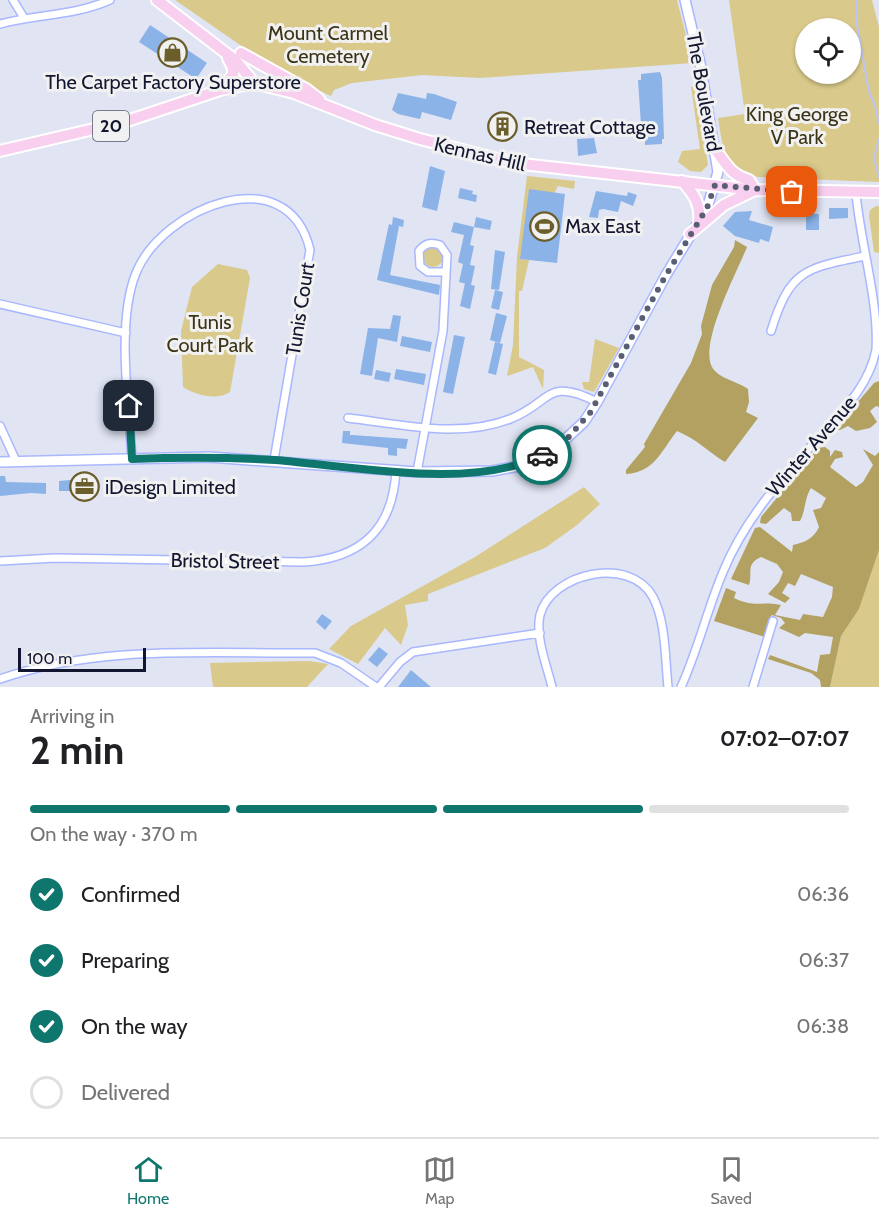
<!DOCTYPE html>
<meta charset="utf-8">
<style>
body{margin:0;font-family:Cabin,sans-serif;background:#f6f6f6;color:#202124;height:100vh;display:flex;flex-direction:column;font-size:22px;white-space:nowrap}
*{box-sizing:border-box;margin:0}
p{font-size:20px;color:#757577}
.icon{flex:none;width:33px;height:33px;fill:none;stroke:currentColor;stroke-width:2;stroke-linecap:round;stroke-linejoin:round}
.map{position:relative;height:687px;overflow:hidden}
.sheet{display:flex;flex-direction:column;background:#fff;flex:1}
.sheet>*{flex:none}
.controls{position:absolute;left:795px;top:18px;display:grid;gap:12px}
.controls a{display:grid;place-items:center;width:66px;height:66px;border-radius:50%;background:#fff;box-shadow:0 2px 4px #0004;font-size:30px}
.scale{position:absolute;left:18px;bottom:15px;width:128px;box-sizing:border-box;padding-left:6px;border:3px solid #121630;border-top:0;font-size:16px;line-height:21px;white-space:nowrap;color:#121630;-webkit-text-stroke:4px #f1f1f1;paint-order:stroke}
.pin{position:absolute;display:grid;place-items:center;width:51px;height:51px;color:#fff;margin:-26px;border-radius:12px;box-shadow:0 3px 9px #0006}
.courier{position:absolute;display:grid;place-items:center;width:60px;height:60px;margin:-30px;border:4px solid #0f766e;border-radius:50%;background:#fff;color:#222;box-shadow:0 2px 8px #0007}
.overview em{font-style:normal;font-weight:700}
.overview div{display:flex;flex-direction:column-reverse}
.overview{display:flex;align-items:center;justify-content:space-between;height:102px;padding:0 30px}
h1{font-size:39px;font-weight:700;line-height:45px}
.bar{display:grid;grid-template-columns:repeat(4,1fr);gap:9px 6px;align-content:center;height:72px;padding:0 30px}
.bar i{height:8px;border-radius:4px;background:#e0e0e0}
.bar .on{background:#0f766e}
.bar p{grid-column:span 4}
ol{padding:0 30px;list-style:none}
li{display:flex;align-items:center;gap:18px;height:66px}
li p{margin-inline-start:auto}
li .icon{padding:6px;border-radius:50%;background:#0f766e;color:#fff;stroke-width:4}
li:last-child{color:#757577}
li i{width:33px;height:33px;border:3px solid #e0e0e0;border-radius:50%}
.dock{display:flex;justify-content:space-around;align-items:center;height:84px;border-top:2px solid #e0e0e0;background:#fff;font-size:16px;color:#757577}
.dock a{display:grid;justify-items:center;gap:3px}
.dock .on{color:#0f766e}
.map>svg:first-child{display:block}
</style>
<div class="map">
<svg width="879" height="687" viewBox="0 0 879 687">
<rect width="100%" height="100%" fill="#e0e4f3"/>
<path fill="#d9c98a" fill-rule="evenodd" d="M175,0H677L693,63L480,78L422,75L352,83L334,90L331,96L279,72Z
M729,0H872L879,27V182L758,177C724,169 723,149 718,118L745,114ZM806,28H850V74H806Z
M695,85L708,165L701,172L690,171L678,162L682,151L700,149L691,87Z
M527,176L575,181L574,189L558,186L520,259L529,260L522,291H519V357L544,370L543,389L533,367L507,376L513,345L517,257Z
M876,206H879V253L874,252L869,215L870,210Z
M423 257a10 10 0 1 1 20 0a10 10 0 1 1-20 0Z
M218,264L247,270L250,278L230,392C216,401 196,395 183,387L181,331L192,287Z
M595,339L619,348L594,392L584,389L582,382H589Z
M584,487L600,504L577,525L545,548L428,594V601L405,605L408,625L401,645L385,628L358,664L329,649L351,626L475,557Z
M879,550V687H830L841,636L859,609Z
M309,661L328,664L307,687H213L210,663Z"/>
<path fill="#b2a160" d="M735,240L747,247C737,272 699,343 712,367C719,379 737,381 748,389L749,402L746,412L758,418L725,462C707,451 698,440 677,431C661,451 655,472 626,474V470L645,447L644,444L691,363L702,334L701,326L712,285L734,247Z
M879,381V407L876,406L870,411L877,422L870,428L856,431L848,426L840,430H834L874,383Z
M825,447L830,451V457L835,450L842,452L843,457L835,459L830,467L856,487L863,482L873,465L863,449L875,456L879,452V550L859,609L841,636L830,687H821L820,680L811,673L768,659L770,655L817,672L820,655L830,654L833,637L805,633L799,637L779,628L785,623L781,618L772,615L769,618L765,637L714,621L726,588L736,592L734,598C755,608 760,601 781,605L775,615L800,620L803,614L823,617L832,597L833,587L801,574L795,586L788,583L782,593L790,598L785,603L768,594L779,582L783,572L777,564L761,557C745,564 753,573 749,585L731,579L755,528L760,527L792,552L793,545C806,542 814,538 819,527L813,510L821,508L826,498L811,488C804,499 806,510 800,521H792L791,513L784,508L766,524L760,523L761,517L818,448Z"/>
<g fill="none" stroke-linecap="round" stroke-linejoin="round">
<path stroke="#bcc6f7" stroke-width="2" d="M856,0V19L869,92L875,106L879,123
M879,139L874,158L879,177"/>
</g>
<path fill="#8bb3e8" d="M150,25L207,63L196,79L139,42Z
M660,72L662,78L664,139H662V144L645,145V140H642L638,80H641V74Z
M398,93L426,99L427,93L434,94L457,102L451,120L422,112L420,119L398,114L392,110Z
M496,115L513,117L511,134L494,133Z
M594,138L597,153L578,156L577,139Z
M430,166L445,171L437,211L422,207Z
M460,188L473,191L472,194L477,195L476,202L458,198Z
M529,189L565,194L557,263L520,259Z
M596,191L627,196L628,192L637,195L633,206L621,201L618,212L603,209L599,210L598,218L589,217Z
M829,208H848V218L829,219Z
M752,211L749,220L773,227L769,242L760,239L759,243L735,236L723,226L735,212Z
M806,213L819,214V230H806Z
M393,217L404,220L403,227L399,226L390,275L440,285L439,295L377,280L389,224L392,225Z
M476,217L492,221L490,230L474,227Z
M454,222L474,227L470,245L474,246L470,265L475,266L471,285L459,282L463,264L458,262L464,235L451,232Z
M495,250L505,252L499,290L491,289Z
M465,283L475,286L470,309L460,306Z
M495,290L503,292L499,310L491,308Z
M496,313L507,316L500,343L490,340Z
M393,315L401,316L397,342L378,338L372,376L360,374L368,328L390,329Z
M454,335L465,337L453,394L443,392Z
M402,336L432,342L430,352L400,346Z
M495,342L503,344L496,375L488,373Z
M396,369L426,374L424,385L394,379Z
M376,370L391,373L389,382L374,379Z
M343,431H350V435H352L408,439L406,449L397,448V456L388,455V448L342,443Z
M0,476H5L6,482L46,483V494L31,493L0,496Z
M80,479H88V495L80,496V491H59V481Z
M322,614L332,621L325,630L316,622Z
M379,647L388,654L377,667L368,660Z
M411,670L431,687H398Z"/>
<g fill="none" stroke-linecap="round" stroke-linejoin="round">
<defs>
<path id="minor" d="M13,0L24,18
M0,24C37,14 74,16 110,0
M0,304L126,333
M771,331C790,269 806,268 865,256
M348,418C400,424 459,439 510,419C552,403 545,376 597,402
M0,426L16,461
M132,459C129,405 116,322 136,273C162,208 288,156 310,250L274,460
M417,472L443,331L447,255L440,245C431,242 425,243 419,251L420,266L428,272H445
M0,561L55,558L304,562C362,558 393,529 396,470
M0,679C100,644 210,654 315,653L341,663L376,687
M379,687L400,662L413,652L540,633
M552,687C547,666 535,637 540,615C551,573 630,555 653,597C666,622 665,658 668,687
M681,687C698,650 707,610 723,572C743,523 776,485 811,446C837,416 868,390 876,350C879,301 860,242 856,193
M753,687L773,621"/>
<path id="tertiary" d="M0,462L209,457L417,472L492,471L519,466L558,446L584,422L597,402L666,275L707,208L718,172L700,63L685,0"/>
<path id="primary" d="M157,0L235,60L254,83
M241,53L306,89L319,99
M222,87L233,75V68L228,58
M714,148C726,163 730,175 749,180L755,190
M0,151L124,122L220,90L254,83L294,93L375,125L420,139L513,163L755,190L879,192
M682,181C693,193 701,204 699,221
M690,234L724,205L755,190"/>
</defs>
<use href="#minor" stroke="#a9b7ff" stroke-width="10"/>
<use href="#tertiary" stroke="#a9b7ff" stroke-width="12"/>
<use href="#primary" stroke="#fff" stroke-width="14"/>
<use href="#minor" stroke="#fff" stroke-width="7"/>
<use href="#tertiary" stroke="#fff" stroke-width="9"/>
<use href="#primary" stroke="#f8cfee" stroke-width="10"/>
</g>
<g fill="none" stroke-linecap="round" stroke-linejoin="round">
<path stroke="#5a5e74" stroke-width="6" stroke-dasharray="0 10.8" d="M542,455L566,440L590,413L666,275L707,208L715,185L792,192"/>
<path stroke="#0f766e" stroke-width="8" d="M129,406L132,459C180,457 227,457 275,460C352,466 473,491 542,455"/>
</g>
<defs>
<symbol id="shop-ring" viewBox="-11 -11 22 22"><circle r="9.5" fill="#f1f1f1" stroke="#6b5e2b" stroke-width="1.5"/><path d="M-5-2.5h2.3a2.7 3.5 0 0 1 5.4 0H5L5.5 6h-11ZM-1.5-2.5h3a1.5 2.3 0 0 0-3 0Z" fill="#6b5e2b"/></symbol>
<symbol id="building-ring" viewBox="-11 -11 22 22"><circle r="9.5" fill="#f1f1f1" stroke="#6b5e2b" stroke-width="1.5"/><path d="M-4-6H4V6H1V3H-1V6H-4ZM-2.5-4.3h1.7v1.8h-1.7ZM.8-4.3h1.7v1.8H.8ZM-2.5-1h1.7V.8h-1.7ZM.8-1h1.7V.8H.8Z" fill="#6b5e2b"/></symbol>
<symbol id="stadium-ring" viewBox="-11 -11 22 22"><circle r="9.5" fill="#f1f1f1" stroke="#6b5e2b" stroke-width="1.5"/><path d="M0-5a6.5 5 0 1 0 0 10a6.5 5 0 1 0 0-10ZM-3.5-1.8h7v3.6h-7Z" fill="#6b5e2b"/></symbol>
<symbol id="office-ring" viewBox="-11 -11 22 22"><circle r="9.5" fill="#f1f1f1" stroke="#6b5e2b" stroke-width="1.5"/><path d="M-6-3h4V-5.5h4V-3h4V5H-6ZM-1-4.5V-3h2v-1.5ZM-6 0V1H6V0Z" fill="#6b5e2b"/></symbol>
</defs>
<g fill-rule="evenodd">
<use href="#shop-ring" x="156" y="36" width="33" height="33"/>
<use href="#building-ring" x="486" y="110" width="33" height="33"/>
<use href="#stadium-ring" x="528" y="210" width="33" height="33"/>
<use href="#office-ring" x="68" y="470" width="33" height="33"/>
</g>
<g text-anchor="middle" stroke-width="6" stroke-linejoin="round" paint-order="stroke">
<rect fill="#f1f1f1" stroke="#55586a" stroke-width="1.5" x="93" y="111" width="36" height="30" rx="4.5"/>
<g font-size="18" font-weight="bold" fill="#121630">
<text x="111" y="132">20</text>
</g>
<g font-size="20" fill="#3b3416" stroke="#f1f1f1">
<text x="328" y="40">Mount Carmel<tspan x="328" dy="23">Cemetery</tspan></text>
<text x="797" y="121">King George<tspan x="797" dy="23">V Park</tspan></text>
<text x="210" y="329">Tunis<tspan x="210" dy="23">Court Park</tspan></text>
</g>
<g font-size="20" fill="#121630" stroke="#f1f1f1" text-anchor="start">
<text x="173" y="89" text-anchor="middle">The Carpet Factory Superstore</text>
<text x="524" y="134">Retreat Cottage</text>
<text x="565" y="233">Max East</text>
<text x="105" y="494">iDesign Limited</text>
</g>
<g font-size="20" fill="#121630" stroke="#f1f1f1">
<text transform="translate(704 92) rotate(80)" y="7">The Boulevard</text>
<text transform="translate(480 154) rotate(13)" y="7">Kennas Hill</text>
<text transform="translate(300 309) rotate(-81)" y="7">Tunis Court</text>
<text transform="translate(811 446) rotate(-49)" y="7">Winter Avenue</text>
<text transform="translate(225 561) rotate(1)" y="7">Bristol Street</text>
</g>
</g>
</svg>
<div class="controls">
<a><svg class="icon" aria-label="locate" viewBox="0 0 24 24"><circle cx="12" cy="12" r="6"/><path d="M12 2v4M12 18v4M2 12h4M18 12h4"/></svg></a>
</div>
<div class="scale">100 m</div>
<div class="pin" style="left:792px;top:192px;background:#ea580c"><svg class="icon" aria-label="bag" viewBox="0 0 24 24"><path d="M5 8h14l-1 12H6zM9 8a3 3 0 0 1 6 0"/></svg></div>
<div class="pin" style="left:129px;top:406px;background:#1f2937"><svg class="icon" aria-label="home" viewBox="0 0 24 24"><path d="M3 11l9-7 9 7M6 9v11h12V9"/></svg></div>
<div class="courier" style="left:542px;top:455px"><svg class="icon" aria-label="car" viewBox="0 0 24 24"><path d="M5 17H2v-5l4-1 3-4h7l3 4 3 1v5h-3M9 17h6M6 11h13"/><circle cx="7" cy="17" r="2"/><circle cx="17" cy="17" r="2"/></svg></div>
</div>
<section class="sheet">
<div class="overview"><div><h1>2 min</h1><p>Arriving in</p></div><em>07:02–07:07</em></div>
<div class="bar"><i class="on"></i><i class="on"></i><i class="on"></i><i></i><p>On the way · 370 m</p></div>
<ol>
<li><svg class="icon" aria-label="check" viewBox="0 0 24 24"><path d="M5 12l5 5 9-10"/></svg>Confirmed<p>06:36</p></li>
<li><svg class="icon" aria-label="check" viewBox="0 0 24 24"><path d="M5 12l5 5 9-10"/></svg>Preparing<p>06:37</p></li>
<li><svg class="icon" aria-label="check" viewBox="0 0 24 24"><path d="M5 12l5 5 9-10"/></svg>On the way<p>06:38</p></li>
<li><i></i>Delivered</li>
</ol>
</section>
<nav class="dock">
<a class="on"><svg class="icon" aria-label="home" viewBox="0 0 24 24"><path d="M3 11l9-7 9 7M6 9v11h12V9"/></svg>Home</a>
<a><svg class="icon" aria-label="map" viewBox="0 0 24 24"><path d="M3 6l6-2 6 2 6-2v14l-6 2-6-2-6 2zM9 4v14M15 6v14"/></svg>Map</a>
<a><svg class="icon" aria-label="saved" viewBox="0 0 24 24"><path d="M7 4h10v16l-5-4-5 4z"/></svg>Saved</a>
</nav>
